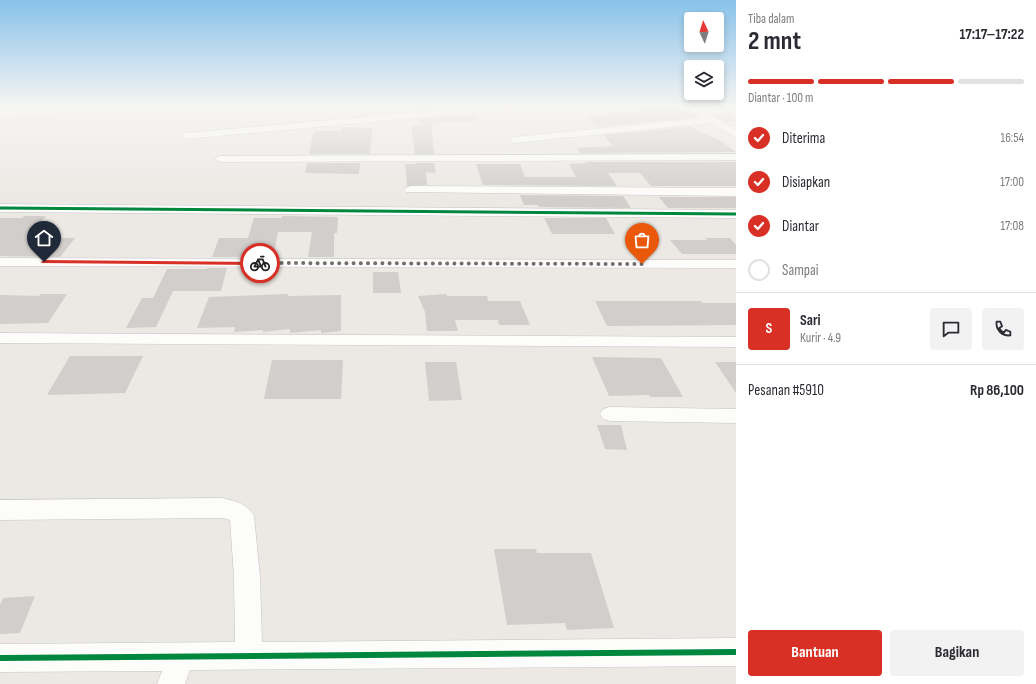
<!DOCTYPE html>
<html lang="id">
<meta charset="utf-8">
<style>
body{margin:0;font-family:"Sofia Sans Condensed",sans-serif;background:#f2f2f3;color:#2b2b33;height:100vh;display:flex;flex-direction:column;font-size:15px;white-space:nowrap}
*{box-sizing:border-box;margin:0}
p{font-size:13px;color:#7c7c81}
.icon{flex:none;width:22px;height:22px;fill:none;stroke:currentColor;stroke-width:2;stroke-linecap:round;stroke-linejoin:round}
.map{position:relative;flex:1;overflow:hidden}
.side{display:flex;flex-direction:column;background:#fff;width:300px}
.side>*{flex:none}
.needle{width:26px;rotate:356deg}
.fabs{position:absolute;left:684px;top:12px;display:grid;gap:8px}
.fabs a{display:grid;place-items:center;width:40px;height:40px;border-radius:4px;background:#fff;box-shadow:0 2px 6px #0003;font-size:20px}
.pin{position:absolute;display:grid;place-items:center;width:34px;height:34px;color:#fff;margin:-41px -17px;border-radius:50% 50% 50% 0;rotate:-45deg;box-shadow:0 0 4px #0007}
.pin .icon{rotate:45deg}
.courier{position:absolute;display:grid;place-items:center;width:40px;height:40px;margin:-20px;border:3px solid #d93025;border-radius:50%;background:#fff;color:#222;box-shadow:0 1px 5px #0007}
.head em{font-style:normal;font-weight:700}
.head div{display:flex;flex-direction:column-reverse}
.head{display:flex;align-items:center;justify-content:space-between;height:68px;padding:0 12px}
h1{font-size:26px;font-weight:700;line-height:30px}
.bar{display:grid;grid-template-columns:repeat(4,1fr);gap:6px 4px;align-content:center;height:48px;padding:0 12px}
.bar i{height:5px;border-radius:3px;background:#e1e1e2}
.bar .active{background:#d93025}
.bar p{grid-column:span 4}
.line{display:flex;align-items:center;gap:10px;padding:0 12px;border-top:1px solid #e1e1e2}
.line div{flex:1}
.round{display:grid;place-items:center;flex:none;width:42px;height:42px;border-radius:4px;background:#f2f2f3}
ol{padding:0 12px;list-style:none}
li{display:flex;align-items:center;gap:12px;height:44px}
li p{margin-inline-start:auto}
li .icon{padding:4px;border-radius:50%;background:#d93025;color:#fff;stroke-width:4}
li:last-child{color:#7c7c81}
li i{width:22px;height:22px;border:2px solid #e1e1e2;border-radius:50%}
.primary-button{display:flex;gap:8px;margin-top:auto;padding:8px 12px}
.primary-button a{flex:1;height:46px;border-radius:4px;background:#d93025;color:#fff;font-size:16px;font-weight:700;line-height:46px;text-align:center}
.primary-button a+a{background:#f2f2f3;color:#2b2b33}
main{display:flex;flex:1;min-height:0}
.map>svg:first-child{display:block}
</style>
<main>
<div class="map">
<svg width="736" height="684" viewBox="0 0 736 684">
<rect width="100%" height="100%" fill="#ece8e4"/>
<path fill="#d1cecb" d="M416,105H474V106L417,111Z
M646,105H682L699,117L597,127L588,116L635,112L633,110L653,109Z
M476,114L479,121L438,122L439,125H431L434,154H415L411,126L424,125H420L419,119Z
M729,114L736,119V121L726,122L714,115Z
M696,126L691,127L721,141L736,152L580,153L577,148L613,146L604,135Z
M342,127L372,128L370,154H309L313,134H315V131H341Z
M586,162H736V186H651L640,173H608L617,186L483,185L476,164H520L525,177H576L569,164L587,163Z
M307,163H360L359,174L305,173Z
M416,163H434L436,173L426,172L427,185L407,186L405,164H417Z
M520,195L623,196L631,208L539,207L538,205H524Z
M659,197H736V208H668Z
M24,216H46L27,237L75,238L60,257L0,256V218H22Z
M282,216L338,217L337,233H334V257H308L312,232H278L273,257H212L219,238H248L254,218H282Z
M544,218H606L615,234H552Z
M705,238H730L736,245V254H682L670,240H707Z
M207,268H227L221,291H173L156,327L126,328L142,298H153L167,269H207Z
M373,272H398L401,293H373Z
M40,294H67L48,323L0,324V295L39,296Z
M288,294V296L341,295V331L321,333V330L290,333V329L263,332V330L234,332L235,327L197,328L209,297Z
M446,294L447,296H487L488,301H520L530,325H499L498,320H455L458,331H427L425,312L418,296Z
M595,301H701L703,303H736V325L607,326Z
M70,356H143L125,393L47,395Z
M592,357L661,358L683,397H650L649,395L609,396Z
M272,360H343L341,399H264Z
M425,362H456L462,400L429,401Z
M715,362H736V393Z
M597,425H621L627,450L605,449Z
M494,549H536L537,553H591L614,628L567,630L565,623L507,625Z
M35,596L20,633L0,634V605L3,598Z"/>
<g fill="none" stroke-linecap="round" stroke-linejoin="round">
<defs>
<path id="minor" d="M100,105H134L130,108L0,118V112Z
M498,105H527L523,108L186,139L181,136L186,133Z
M683,105H693L700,109L730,108L731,110L730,112L709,114L736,130V137L711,123L514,143L509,140L514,137L703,118Z
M736,154V160L220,162L215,159L220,156Z
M410,186L736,188V196L406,192L404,190L406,188Z
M0,204L736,210V218L0,212Z
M0,258L736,260V268L0,266Z
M0,333L736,337V347L0,343Z
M610,407L736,409V423L610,421L603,419L600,414L603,409Z
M223,498C236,502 247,503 254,516L260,577L262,642L736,638V666L190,670L185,684H157L162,671L0,672V644L235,642L234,577L230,520L223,518L0,520V500Z"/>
</defs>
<use href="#minor" stroke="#c5c4c5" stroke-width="1"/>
<use href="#minor" fill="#fcfcfb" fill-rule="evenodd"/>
<defs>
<path id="cycleway-far1" d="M0,208L736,214"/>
<path id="cycleway" d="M0,658L736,652"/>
</defs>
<use href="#cycleway-far1" stroke="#fff" stroke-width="5"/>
<use href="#cycleway" stroke="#fff" stroke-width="8"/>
<use href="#cycleway-far1" stroke="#00873e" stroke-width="3"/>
<use href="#cycleway" stroke="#00873e" stroke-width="6"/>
</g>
<linearGradient id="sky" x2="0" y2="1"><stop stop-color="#88c2ea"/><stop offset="0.53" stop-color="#f6f5f3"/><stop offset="1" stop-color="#f6f5f3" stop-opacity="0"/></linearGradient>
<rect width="736" height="200" fill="url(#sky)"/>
<path fill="#d93025" d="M44,260L260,262L262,263L260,265L42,263L41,262Z"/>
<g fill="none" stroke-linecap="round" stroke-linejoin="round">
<path stroke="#706f6e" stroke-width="4" stroke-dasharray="0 7.2" d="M260,263L642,264"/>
</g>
</svg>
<div class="fabs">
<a><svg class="needle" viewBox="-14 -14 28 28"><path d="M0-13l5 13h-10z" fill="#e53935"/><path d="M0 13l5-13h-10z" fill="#7c7c81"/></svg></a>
<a><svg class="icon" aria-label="layers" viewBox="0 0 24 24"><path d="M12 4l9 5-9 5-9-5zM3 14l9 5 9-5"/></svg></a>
</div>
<div class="pin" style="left:642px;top:264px;background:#ea580c"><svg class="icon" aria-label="bag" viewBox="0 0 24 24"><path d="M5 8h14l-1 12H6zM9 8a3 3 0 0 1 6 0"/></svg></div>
<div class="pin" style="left:44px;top:262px;background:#1f2937"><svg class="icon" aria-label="home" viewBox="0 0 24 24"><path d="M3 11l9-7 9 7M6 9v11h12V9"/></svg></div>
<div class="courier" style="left:260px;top:263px"><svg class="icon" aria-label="bike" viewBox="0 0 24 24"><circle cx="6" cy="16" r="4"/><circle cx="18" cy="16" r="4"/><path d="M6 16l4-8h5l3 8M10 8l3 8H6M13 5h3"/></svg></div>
</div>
<section class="side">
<div class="head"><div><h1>2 mnt</h1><p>Tiba dalam</p></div><em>17:17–17:22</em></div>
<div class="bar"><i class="active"></i><i class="active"></i><i class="active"></i><i></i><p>Diantar · 100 m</p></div>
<ol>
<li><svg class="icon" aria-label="check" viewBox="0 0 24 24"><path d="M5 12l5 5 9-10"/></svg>Diterima<p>16:54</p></li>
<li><svg class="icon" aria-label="check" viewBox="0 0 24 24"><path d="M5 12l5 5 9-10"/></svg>Disiapkan<p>17:00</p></li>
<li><svg class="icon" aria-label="check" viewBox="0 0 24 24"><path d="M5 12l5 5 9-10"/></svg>Diantar<p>17:08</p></li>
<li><i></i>Sampai</li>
</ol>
<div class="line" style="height:72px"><b class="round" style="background:#d93025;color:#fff">S</b><div><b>Sari</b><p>Kurir · 4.9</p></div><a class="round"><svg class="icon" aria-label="chat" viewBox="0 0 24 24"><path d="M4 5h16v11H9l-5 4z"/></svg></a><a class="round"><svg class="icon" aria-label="phone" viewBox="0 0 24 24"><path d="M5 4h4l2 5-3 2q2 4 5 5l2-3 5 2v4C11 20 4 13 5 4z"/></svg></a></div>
<div class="line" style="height:52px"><div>Pesanan #5910</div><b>Rp 86,100</b></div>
<div class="primary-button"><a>Bantuan</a><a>Bagikan</a></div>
</section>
</main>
